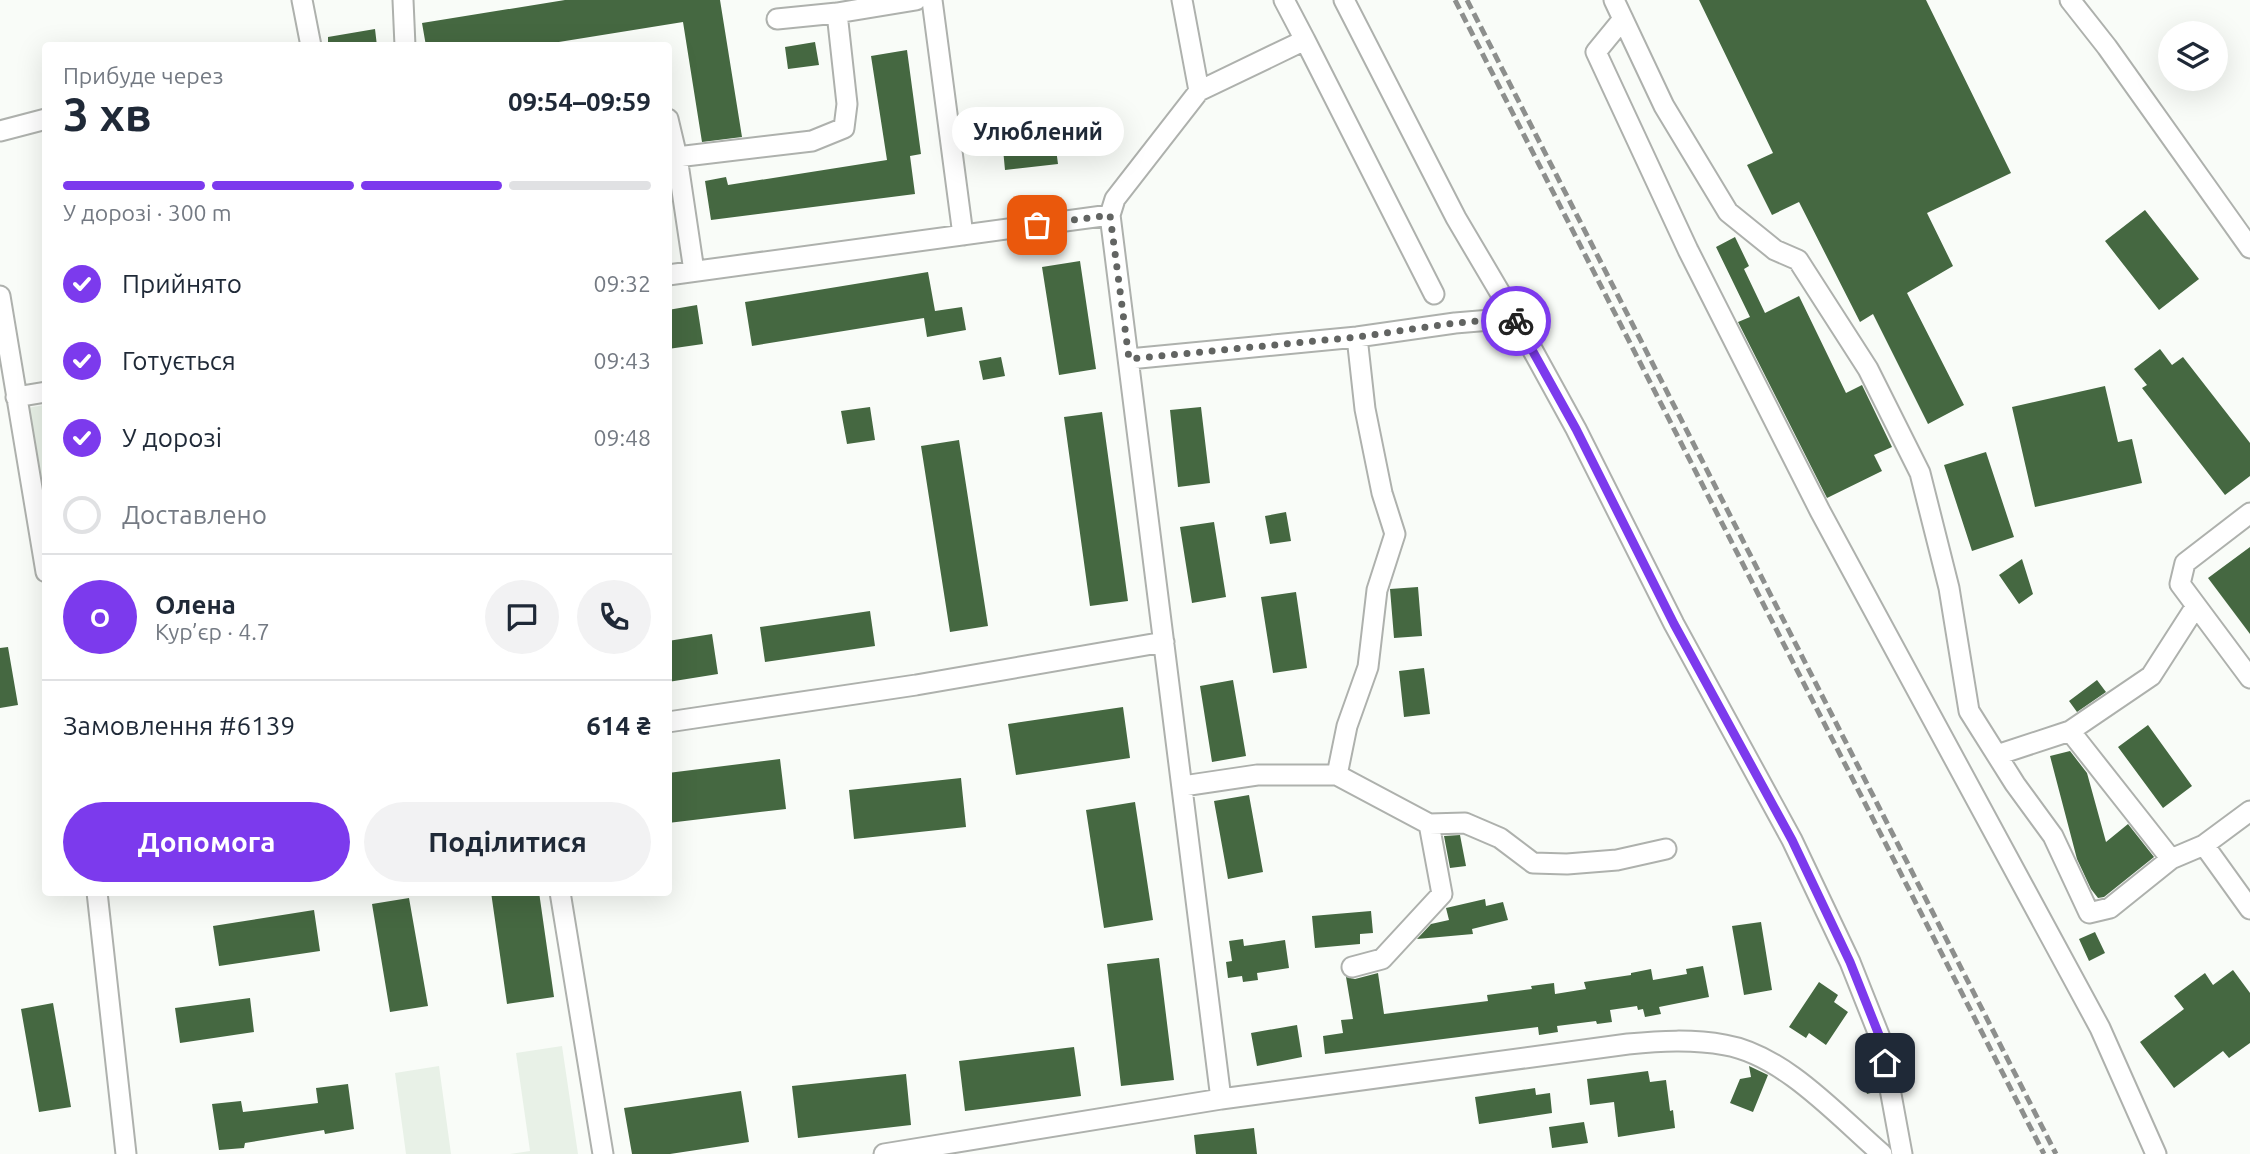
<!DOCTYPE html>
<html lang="uk">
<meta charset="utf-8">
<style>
body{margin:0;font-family:Ubuntu,sans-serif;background:#f2f2f3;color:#1f2937;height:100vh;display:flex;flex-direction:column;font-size:26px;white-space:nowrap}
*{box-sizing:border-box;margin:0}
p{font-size:23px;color:#747a83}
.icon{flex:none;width:38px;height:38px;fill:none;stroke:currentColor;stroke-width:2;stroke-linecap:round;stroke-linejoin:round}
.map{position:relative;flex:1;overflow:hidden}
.side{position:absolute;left:42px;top:42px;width:630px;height:854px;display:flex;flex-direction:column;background:#fff;border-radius:7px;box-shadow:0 7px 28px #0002}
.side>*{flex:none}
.controls{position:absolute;left:2158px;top:21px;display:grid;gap:14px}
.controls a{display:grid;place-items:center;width:70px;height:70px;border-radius:50%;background:#fff;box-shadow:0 7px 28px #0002;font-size:35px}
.pin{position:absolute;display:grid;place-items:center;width:60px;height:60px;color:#fff;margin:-30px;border-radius:14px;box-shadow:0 4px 10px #0006}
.courier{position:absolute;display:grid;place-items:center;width:70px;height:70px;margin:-35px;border:5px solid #7c3aed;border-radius:50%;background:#fff;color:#222;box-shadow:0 2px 9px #0007}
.bubble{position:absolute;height:49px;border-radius:24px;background:#fff;box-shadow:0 7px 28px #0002;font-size:23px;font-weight:700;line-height:49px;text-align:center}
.head em{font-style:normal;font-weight:700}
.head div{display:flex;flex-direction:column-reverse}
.head{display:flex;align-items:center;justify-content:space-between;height:119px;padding:0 21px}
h1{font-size:46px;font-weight:700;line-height:52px}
.bar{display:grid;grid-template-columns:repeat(4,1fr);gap:10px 7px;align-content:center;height:84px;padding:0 21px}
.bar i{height:9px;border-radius:5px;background:#e0e1e3}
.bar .selected{background:#7c3aed}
.bar p{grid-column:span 4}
.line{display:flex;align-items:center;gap:18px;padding:0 21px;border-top:2px solid #e0e1e3}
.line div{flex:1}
.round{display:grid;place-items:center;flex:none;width:74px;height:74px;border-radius:37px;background:#f2f2f3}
ol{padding:0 21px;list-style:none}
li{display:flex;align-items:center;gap:21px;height:77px}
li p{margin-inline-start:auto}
li .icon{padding:7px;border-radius:50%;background:#7c3aed;color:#fff;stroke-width:4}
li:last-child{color:#747a83}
li i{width:38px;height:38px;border:4px solid #e0e1e3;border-radius:50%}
.action{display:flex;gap:14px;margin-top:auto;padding:14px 21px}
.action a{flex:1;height:80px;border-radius:42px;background:#7c3aed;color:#fff;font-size:28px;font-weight:700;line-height:80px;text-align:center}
.action a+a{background:#f2f2f3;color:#1f2937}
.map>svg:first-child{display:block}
</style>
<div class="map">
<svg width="2250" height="1154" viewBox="0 0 2250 1154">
<rect width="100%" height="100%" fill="#f9fcf8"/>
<path fill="#e8f1e7" d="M45,405V522L27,408Z
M562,1046L578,1154H510L530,1151L516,1053Z
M439,1066L451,1154H406L395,1073Z"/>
<path fill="#456841" d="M565,0H720L742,137L702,142L683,22L534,46H426L422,23Z
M1699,0H1926L2011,173L1927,213L1953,266L1907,293L1964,405L1928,424L1873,314L1860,322L1799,202L1772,215L1747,165L1773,153Z
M375,29L377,46H328V37Z
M815,42L819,65L788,69L785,47Z
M907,50L921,154L910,156L915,194L711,220L705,181L726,177L728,185L887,160L871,56Z
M1049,144V150L1056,149L1058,164L1005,170L1003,149Z
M2145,210L2199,279L2159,310L2105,241Z
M1735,237L1749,266L1744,269L1765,313L1799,296L1846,393L1862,385L1892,447L1874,455L1882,471L1827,498L1738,322L1750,317L1716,247Z
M1080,261L1096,369L1059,375L1042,267Z
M928,272L935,311L962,307L966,330L927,337L924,318L752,346L745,302Z
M697,305L703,344L668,349V310Z
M2160,349L2172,365L2183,357L2250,443V476L2225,495L2142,388L2147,385L2134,369Z
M1001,357L1005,376L983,380L979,361Z
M2105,386L2118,442L2132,439L2142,483L2035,507L2012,407Z
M870,407L875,440L847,444L841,411Z
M1201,407L1210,483L1178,487L1170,410Z
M1102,412L1128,601L1090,606L1064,417Z
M959,440L988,626L950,632L921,446Z
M1986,452L2014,537L1972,551L1944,465Z
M1286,512L1291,541L1270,544L1265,516Z
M1214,522L1226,597L1192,603L1180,527Z
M2250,547V634L2208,578Z
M2022,559L2033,594L2019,604L1999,575Z
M1418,587L1422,636L1394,638L1390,589Z
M1296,592L1307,668L1273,673L1261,597Z
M870,611L875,646L765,662L760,627Z
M712,634L718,674L668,682V641Z
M8,647L18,705L0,708V648Z
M1424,668L1430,714L1404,717L1399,671Z
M1233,680L1246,756L1212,762L1200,686Z
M2097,680L2106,692L2077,712L2069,701Z
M1123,707L1130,758L1016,775L1008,724Z
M2148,725L2192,786L2163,808L2118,747Z
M2070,751L2087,773L2106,842L2128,824L2154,857L2104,897L2098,898L2091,889L2077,859L2050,756Z
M780,759L786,809L668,823V773Z
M961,778L966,827L854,839L849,790Z
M1249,795L1263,872L1228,879L1214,801Z
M1135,802L1153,920L1104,928L1086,810Z
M1460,835L1466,866L1450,868L1444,836Z
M491,892H539L554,997L507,1004Z
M409,898L428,1006L390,1012L372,904Z
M1485,899L1486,906L1503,902L1508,920L1472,929L1473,934L1417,939L1431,924L1449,920L1446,908Z
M314,910L320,951L219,966L213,926Z
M1371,911L1373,933L1360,934V944L1315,948L1312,916Z
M1761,922L1772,990L1744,995L1732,926Z
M2095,932L2105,953L2089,961L2079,939Z
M1243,939L1244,946L1285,940L1289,968L1257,973L1258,980L1243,982L1242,976L1228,978L1226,962L1232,961L1229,941Z
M1159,958L1174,1080L1121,1086L1107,964Z
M1703,966L1709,997L1659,1007L1661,1014L1645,1017L1643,1009L1638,1010L1637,1006L1610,1010L1612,1022L1597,1024L1596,1021L1557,1026L1558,1032L1539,1035L1538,1027L1325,1054L1323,1036L1343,1033L1341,1020L1353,1019L1346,977L1355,979L1378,973L1384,1014L1488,1001L1487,995L1532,989L1531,986L1554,983L1555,994L1586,989L1584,982L1631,975V973L1651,969L1653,980L1687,974L1686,969Z
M2233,970L2250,993V1043L2229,1058L2223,1051L2174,1088L2140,1042L2184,1009L2174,996L2205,973L2213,985Z
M1819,982L1838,995L1834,1002L1848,1012L1826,1045L1809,1033L1806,1038L1789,1027Z
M250,998L254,1032L180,1043L175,1008Z
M53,1003L71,1107L39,1112L21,1009Z
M1297,1025L1302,1057L1257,1066L1251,1033Z
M1074,1047L1081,1096L965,1111L959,1061Z
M1872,1058L1878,1091L1867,1094L1857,1062Z
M1749,1066L1768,1075L1753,1112L1730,1103L1740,1079L1751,1077Z
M1648,1071L1650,1082L1666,1080L1670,1111L1673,1110L1675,1128L1618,1137L1614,1102L1590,1105L1587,1079Z
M906,1074L911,1125L798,1138L792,1086Z
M348,1084L354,1129L325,1134L324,1130L245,1143L244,1148L219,1150L212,1104L241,1101L243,1112L318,1103L316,1088Z
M1535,1088L1536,1095L1550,1093L1552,1113L1479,1124L1475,1097Z
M741,1091L749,1142L670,1154H632L624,1108Z
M1584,1122L1588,1143L1552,1148L1549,1127Z
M1254,1128L1257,1154H1196L1194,1135Z"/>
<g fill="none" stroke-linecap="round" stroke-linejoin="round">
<defs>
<path id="minor" d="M302,0L311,46
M403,0L405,46
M932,0L963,235
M1182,0L1199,91L1115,199L1110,215L1221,1099
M1344,0L1456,218L1515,318L1576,429L1674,624L1792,840L1850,962L1881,1040L1902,1154
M1614,0L1664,106L1728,212L1775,250L1798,260L1868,369L1920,473L1949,588L1969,711L2015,784L2053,836L2089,913L2110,908L2171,859L2204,845
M2070,0L2107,47L2250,248
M777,19L837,13L916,0
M1623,19L1596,52L1688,250L1820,511L2100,1028L2156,1154
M1305,40L1434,294
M1199,91L1305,40L1284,0
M668,119L677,157
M0,131L46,119
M694,271L677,157L812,141L844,128L847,104L837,13
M668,275L1110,215
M0,296L46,572
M1129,359L1357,337L1455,323L1515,318
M16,397L46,392
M2250,513L2185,563L2180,584L2250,678
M668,722L916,685L1164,642
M2070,731L2171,859
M1997,755L2070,731L2151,676L2196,606
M1337,775L1347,726L1368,667L1377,590L1395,534L1382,493L1365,409L1357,337
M1183,786L1257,775H1337L1429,824L1442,894L1382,959L1352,967
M2250,811L2204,845L2250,909
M1429,824L1465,823L1500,838L1533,863L1567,864L1617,860L1666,849
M97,892L126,1154
M560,892L603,1154
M884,1154L1221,1099L1628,1044C1660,1041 1692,1039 1725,1045C1784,1055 1838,1116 1882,1154"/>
</defs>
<use href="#minor" stroke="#aeb1ad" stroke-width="23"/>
<use href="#minor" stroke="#fff" stroke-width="19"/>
<path stroke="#8d8f8d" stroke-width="5" stroke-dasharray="10 5" stroke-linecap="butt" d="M1455,0L2044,1154
M1467,0L2056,1154"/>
</g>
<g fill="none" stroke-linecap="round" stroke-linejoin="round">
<path stroke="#626462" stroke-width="7" stroke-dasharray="0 12.6" d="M1037,225L1110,215L1129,359L1357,337L1455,323L1515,318L1516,321"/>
<path stroke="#7c3aed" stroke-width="9" d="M1516,321L1576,429L1674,624L1792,840L1850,962L1881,1040L1885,1063"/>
</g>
</svg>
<div class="controls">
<a><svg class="icon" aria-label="layers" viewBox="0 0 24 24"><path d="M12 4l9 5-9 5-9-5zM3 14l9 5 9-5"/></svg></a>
</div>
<div class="pin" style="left:1037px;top:225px;background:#ea580c"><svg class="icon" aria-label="bag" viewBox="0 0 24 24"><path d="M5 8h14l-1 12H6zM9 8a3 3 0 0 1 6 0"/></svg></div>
<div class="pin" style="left:1885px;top:1063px;background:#1f2937"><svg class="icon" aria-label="home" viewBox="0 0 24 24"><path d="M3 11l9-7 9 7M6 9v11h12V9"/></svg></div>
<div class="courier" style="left:1516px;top:321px"><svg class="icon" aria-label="bike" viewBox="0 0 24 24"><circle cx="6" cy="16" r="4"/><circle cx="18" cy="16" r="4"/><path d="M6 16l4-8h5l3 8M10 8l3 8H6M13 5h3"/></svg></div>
<div class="bubble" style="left:952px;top:107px;width:172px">Улюблений</div>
<section class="side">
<div class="head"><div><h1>3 хв</h1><p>Прибуде через</p></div><em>09:54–09:59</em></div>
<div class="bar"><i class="selected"></i><i class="selected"></i><i class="selected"></i><i></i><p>У дорозі · 300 m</p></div>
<ol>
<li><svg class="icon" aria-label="check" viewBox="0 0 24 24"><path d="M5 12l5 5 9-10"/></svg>Прийнято<p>09:32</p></li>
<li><svg class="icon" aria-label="check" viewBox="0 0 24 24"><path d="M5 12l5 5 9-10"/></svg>Готується<p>09:43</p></li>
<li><svg class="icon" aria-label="check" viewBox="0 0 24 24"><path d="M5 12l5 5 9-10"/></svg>У дорозі<p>09:48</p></li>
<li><i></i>Доставлено</li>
</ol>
<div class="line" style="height:126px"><b class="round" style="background:#7c3aed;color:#fff">О</b><div><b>Олена</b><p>Кур’єр · 4.7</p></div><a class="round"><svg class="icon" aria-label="chat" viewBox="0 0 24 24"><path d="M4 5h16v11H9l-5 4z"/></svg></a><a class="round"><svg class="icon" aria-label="phone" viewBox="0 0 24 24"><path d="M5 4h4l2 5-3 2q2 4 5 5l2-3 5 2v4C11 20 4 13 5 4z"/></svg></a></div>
<div class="line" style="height:91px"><div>Замовлення #6139</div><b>614 ₴</b></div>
<div class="action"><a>Допомога</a><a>Поділитися</a></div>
</section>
</div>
